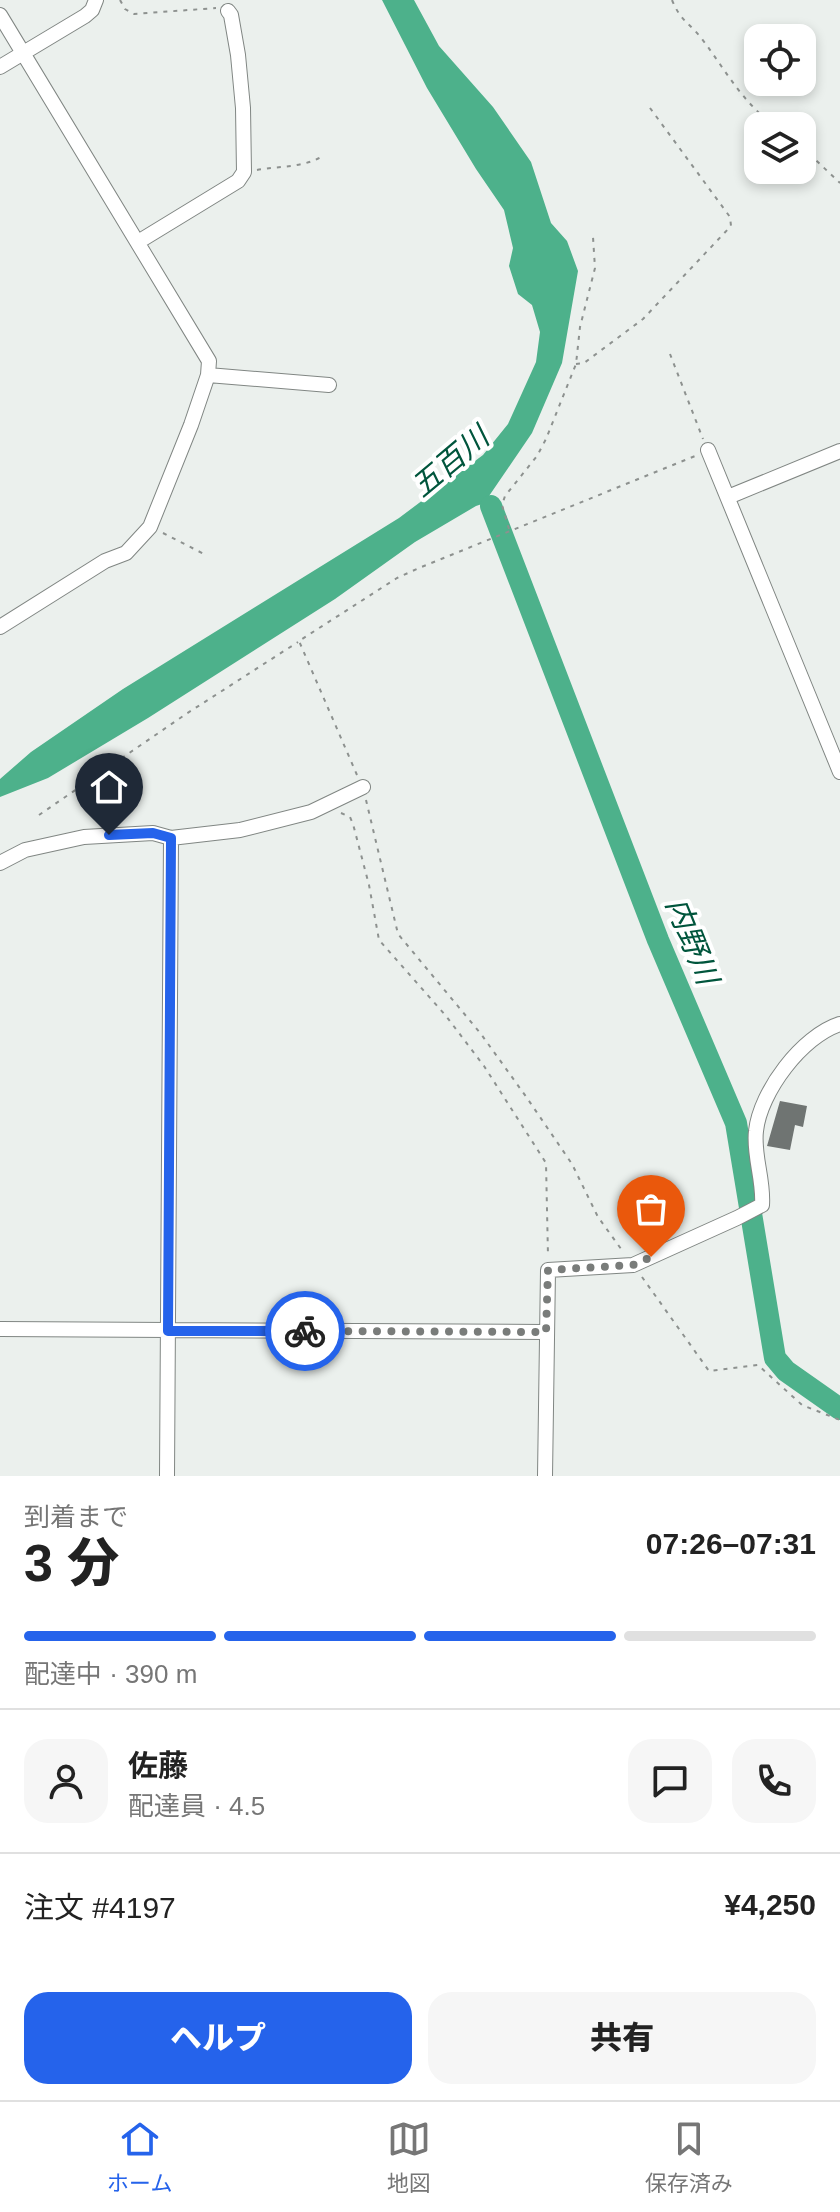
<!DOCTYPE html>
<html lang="ja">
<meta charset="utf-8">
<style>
body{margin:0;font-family:Helvetica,"Noto Sans JP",sans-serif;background:#f6f6f6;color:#222;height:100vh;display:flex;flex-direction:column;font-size:30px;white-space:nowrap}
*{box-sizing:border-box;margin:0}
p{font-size:26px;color:#767676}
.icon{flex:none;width:44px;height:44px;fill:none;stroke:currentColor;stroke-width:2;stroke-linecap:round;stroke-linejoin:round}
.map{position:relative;height:1476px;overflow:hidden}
.drawer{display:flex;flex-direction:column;background:#fff;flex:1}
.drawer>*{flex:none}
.buttons{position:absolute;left:744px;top:24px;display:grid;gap:16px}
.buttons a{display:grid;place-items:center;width:72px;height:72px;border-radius:16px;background:#fff;box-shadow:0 4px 12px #0003;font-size:40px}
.pin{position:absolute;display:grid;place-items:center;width:68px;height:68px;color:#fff;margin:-82px -34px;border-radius:50% 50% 50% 0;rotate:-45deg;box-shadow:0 0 8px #0007}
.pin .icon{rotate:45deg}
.courier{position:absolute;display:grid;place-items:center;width:80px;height:80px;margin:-40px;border:6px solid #2563eb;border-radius:50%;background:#fff;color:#222;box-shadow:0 2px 10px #0007}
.overview em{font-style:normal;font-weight:800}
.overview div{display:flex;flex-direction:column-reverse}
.overview{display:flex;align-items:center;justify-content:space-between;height:136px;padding:0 24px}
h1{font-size:52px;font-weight:800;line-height:60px}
.bar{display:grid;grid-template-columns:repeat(4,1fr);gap:12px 8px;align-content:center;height:96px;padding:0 24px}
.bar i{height:10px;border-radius:6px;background:#e0e0e0}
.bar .active{background:#2563eb}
.bar p{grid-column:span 4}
.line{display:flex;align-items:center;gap:20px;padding:0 24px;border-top:2px solid #e0e0e0}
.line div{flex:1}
.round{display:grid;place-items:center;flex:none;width:84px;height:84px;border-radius:24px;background:#f6f6f6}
.button{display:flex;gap:16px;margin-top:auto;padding:16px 24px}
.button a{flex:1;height:92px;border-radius:24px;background:#2563eb;color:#fff;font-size:32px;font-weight:800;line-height:92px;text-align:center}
.button a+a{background:#f6f6f6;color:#222}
.tabs{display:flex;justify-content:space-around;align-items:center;height:112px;border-top:2px solid #e0e0e0;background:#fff;font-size:22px;color:#767676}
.tabs a{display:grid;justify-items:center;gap:4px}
.tabs .active{color:#2563eb}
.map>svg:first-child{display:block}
</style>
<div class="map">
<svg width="840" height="1476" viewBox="0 0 840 1476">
<rect width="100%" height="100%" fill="#ebf0ed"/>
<path fill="#4db18b" d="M382,0H414L439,46L493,107L531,162L551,223L567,241L578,271L562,363L532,433L489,496L503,533L499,534L485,503L476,506L415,542L335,599L148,718L48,778L0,797V779L31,752L123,689L399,518L483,455L508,424L536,362L540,332L532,305L518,294L509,266L513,248L504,210L476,169L427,88Z"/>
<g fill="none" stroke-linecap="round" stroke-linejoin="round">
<path stroke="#4db18b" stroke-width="22" d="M491,506L658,940L736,1123L775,1358L786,1371L840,1409"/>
</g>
<path fill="#6f7472" d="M780,1101L807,1106L803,1127L795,1125L790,1150L767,1146Z"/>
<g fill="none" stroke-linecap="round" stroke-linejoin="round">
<defs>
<path id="street" d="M0,15L209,361L208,375L191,425L150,527L126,553L105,561L0,627
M0,67L85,16L92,10L96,0
M138,242L238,181L244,172L243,108L238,55L231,15L228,11
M208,375L329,385
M708,450L840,772
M728,497L840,451
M0,863L25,850L84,837L153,833L171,838L240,830L311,812L363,787
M0,1329L546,1332
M167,1476L171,838
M545,1476L548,1270L633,1265L737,1218L762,1205C764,1180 753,1155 756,1131C760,1092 802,1036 840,1024"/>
</defs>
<use href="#street" stroke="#808683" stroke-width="16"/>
<path stroke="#8d918f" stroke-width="2" stroke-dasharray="4 6" stroke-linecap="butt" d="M120,0L125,9L134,14L216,8
M672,0C681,22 690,23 702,39C727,72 741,101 775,126
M802,147L840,183
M257,170C279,166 301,168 321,157
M670,354L703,439
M576,364L584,363L643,319L731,226L730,217L650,108
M509,529L502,505L505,496L537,456L546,439L576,364L580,327L595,268L593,237
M163,533L204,554
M357,775L299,641L397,578L419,568L695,456
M366,800L398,934L481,1034L527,1098L572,1164L598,1217L624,1253
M341,813L350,817L353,824L369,885L379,940L446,1016L484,1066L546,1163L548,1256
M39,815L186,714L298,642
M642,1277L709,1371L758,1365L802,1405L840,1420"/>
<use href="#street" stroke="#fff" stroke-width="14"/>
</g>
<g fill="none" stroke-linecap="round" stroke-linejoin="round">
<path stroke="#797c7a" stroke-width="8" stroke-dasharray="0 14.4" d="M305,1331L546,1332L548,1270L633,1265L651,1257"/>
<path stroke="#2563eb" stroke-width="10" d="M109,835L153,833L171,838L168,1331H305"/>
</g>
<g text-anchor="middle" stroke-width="8" stroke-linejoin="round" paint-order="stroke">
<g font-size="30" font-style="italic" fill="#00553c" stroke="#fff">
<text transform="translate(450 462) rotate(-40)" y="10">五百川</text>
<text transform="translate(692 941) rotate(68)" y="10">内野川</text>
</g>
</g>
</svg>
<div class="buttons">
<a><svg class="icon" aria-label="locate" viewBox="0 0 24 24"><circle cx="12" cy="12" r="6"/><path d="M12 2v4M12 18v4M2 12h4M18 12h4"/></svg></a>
<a><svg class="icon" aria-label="layers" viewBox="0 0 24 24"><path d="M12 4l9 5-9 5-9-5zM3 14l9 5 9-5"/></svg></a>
</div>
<div class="pin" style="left:651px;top:1257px;background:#ea580c"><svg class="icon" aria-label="bag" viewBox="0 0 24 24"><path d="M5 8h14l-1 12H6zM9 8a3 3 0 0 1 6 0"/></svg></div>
<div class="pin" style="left:109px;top:835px;background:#1f2937"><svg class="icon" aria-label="home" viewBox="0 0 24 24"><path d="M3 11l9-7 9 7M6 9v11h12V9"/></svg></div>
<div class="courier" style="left:305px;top:1331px"><svg class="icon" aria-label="bike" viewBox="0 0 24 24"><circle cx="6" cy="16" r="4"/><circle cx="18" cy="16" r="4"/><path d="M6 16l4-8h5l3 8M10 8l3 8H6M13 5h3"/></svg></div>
</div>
<section class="drawer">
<div class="overview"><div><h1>3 分</h1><p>到着まで</p></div><em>07:26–07:31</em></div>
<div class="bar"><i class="active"></i><i class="active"></i><i class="active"></i><i></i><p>配達中 · 390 m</p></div>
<div class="line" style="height:144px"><a class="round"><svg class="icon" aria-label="person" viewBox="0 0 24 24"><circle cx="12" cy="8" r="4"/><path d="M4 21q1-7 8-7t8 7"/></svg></a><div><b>佐藤</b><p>配達員 · 4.5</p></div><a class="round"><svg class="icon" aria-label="chat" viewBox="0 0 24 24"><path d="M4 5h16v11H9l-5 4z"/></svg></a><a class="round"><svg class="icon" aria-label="phone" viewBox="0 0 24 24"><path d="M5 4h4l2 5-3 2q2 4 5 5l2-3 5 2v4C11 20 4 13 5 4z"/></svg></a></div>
<div class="line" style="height:104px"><div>注文 #4197</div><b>¥4,250</b></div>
<div class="button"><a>ヘルプ</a><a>共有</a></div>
</section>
<nav class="tabs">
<a class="active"><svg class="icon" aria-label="home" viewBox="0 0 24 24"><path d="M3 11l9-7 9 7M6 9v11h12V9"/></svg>ホーム</a>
<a><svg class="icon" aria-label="map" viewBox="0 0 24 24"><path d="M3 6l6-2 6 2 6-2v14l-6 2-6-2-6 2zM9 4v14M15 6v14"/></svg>地図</a>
<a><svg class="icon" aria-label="saved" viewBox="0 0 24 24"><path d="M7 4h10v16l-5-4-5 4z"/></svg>保存済み</a>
</nav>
